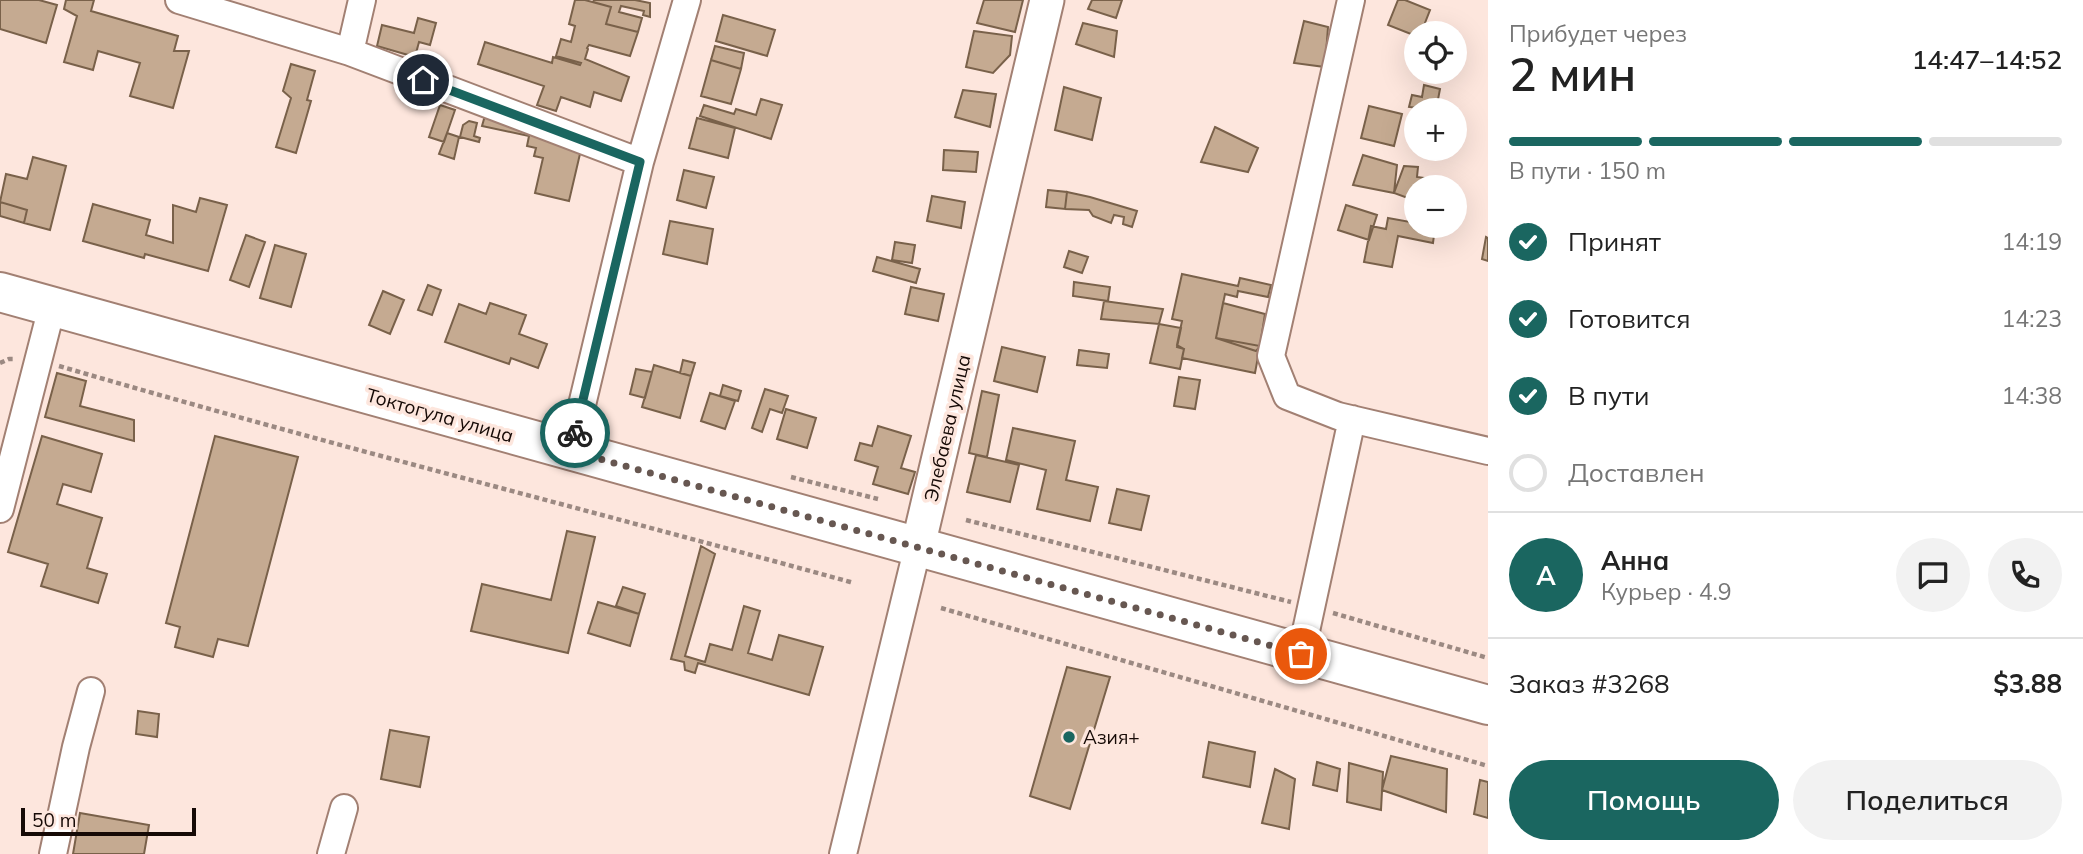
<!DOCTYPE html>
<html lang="ru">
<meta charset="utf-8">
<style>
body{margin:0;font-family:Mulish,sans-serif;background:#f2f2f2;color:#222;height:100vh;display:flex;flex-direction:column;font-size:26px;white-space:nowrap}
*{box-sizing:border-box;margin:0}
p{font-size:23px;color:#767676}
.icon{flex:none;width:38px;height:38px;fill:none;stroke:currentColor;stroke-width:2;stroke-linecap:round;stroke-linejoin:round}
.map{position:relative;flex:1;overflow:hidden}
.drawer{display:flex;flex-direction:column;background:#fff;width:595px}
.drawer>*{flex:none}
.controls{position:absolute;left:1404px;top:21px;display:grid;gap:14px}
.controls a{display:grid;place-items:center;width:63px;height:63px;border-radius:50%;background:#fff;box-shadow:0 7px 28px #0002;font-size:35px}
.scale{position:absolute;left:21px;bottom:18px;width:175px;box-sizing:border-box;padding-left:7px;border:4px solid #160a06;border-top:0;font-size:19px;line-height:24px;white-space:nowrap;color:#160a06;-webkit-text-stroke:5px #fde6dd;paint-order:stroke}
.pin{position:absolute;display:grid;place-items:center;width:60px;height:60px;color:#fff;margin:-30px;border:4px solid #fff;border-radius:50%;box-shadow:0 2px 7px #0007}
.courier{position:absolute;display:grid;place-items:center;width:70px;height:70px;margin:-35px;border:5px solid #1a6660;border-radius:50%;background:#fff;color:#222;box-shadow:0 2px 9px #0007}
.summary em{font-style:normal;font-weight:600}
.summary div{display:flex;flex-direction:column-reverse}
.summary{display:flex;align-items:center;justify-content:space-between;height:119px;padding:0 21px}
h1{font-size:46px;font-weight:600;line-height:52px}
.bar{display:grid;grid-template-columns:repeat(4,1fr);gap:10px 7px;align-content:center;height:84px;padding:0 21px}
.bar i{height:9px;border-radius:5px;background:#e0e0e0}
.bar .current{background:#1a6660}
.bar p{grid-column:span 4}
.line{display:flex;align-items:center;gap:18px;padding:0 21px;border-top:2px solid #e0e0e0}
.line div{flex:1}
.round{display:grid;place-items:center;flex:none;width:74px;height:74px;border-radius:37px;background:#f2f2f2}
ol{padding:0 21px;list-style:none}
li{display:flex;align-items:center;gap:21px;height:77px}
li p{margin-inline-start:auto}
li .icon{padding:7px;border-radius:50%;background:#1a6660;color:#fff;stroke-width:4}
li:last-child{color:#767676}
li i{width:38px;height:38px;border:4px solid #e0e0e0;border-radius:50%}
.button{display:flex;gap:14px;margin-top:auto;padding:14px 21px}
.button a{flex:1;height:80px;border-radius:42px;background:#1a6660;color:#fff;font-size:28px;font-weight:600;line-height:80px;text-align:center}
.button a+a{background:#f2f2f2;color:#222}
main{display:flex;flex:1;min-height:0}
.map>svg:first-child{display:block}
</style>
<main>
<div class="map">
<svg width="1488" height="854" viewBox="0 0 1488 854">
<rect width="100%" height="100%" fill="#fde6dd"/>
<path fill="#c5aa91" stroke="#79614a" stroke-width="2" d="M0,0H39L57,5L46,43L0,29Z
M66,0H94L91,11L178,36L174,51H189L173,108L130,96L140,63L98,51L93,70L64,62L77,16L64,9Z
M575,0H585L611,7L606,24L638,32L630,56L589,45L587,48L588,49L585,59L629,77L621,101L594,92L590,107L561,97L556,111L537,105L544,86L478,64L485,42L552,63L553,57L580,65L581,63L556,56L561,39L571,42L575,26L569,24Z
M594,0H635L650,3V17L643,15L644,11L621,6L619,12L642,18L638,32L606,24L611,7L593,2Z
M984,0H1023L1015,32L977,23Z
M1092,0H1122L1116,18L1088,9Z
M1398,0H1405L1430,10L1421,33H1416V36L1388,25Z
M723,15L775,30L767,56L716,41Z
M418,18L436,23L430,45L419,42L415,57L377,46L382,25L414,33Z
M1304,21L1328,27L1325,67L1294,63Z
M1083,23L1117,31L1114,57L1076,44Z
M974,31L1012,36L1010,55L993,73L966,67Z
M715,46L744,53L741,69L711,60Z
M711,60L741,69L731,104L701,96Z
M291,64L315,71L307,100L311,101L296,153L276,147L291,98L283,91Z
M1424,85L1440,89L1436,110L1409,107L1412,95L1422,97Z
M1064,87L1101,98L1092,140L1055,130Z
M963,90L996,94L990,127L955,117Z
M761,99L782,105L771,139L700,116L704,105L734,114L736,109L756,115Z
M440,105L455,110L444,142L429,137Z
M1369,106L1402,114L1394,146L1361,138Z
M486,112L583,141L569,201L535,193L543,158L534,156L536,148L527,146L529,136L482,126Z
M697,118L735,128L728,158L689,148Z
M469,121L477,123L474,136L480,138L479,142L460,137L463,125Z
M1215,127L1258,148L1248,172L1201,162Z
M447,133L459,137L454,159L439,154Z
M1422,149H1436L1435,155L1421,153Z
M944,150L978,152L976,172L943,170Z
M1363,155L1397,165L1394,193L1353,185Z
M33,157L66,166L50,230L24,223L27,210L0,202L6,174L27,179Z
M1404,166L1418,167L1417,177L1425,178L1422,187H1416V201L1394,193Z
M684,170L714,177L706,208L677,200Z
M1048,190L1067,192L1065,209L1046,207Z
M1067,192L1090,197L1137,211L1132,227L1123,224L1124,217L1114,215L1111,223L1093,216L1089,210L1065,209Z
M932,196L965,202L961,228L927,221Z
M200,198L227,205L208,271L145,254L144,258L83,241L93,204L150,220L146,235L173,243V205L196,212Z
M0,202L27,210L24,223L0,216Z
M1346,205L1377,215L1369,240L1338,230Z
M1388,218L1416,223V226L1435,227L1433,243L1398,236L1392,267L1364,262L1371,226L1386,229Z
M670,221L713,229L707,264L663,254Z
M246,235L265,242L249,287L230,280Z
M1486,237L1488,238V261L1482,259Z
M895,242L915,245L912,263L892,260Z
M275,245L306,254L291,307L260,298Z
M1069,251L1088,257L1082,273L1064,267Z
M877,257L920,269L916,283L873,271Z
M1182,274L1238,286L1240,278L1271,285L1268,297L1238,291L1237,297L1225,294L1216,338L1260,346L1255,373L1182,358L1184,349L1177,345L1182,321L1172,319Z
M1074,282L1110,287L1108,301L1073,296Z
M428,285L441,290L432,315L418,310Z
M911,287L944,294L938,321L905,314Z
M383,291L404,300L390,334L369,325Z
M1104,301L1163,309L1159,324L1101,319Z
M490,303L526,315L519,334L547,344L538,368L511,358L509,364L445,342L459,304L486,314Z
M1223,303L1265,314L1260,346L1256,351L1216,338Z
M1159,324L1181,328L1177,347L1184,349L1180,369L1150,363Z
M1002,347L1045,357L1037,392L994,381Z
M1079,350L1109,354L1107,368L1077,365Z
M683,360L695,363L691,376L680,373Z
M654,365L691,376L680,418L642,407Z
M636,369L652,372L645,398L630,394Z
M57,373L86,381L80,406L134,420V441L45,417Z
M1179,377L1200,380L1195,409L1174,406Z
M723,385L741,391L738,401L720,396Z
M765,389L788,396L782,413L770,409L762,432L752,428Z
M982,391L999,395L987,457L969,453Z
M710,393L735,401L725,429L701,421Z
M786,409L816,418L807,448L777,439Z
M878,426L911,436L901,468L915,472L908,494L873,484L878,467L855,460L860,443L872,446Z
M1013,428L1075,441L1066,480L1098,487L1090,521L1037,509L1046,470L1006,460Z
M42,436L102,454L91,492L63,484L57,504L102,518L87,568L107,574L98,603L41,586L48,564L8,552Z
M215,436L298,457L248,646L218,639L213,657L175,647L180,627L166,623Z
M976,455L1019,465L1010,502L967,492Z
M1117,489L1149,496L1141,530L1109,523Z
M567,531L595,537L568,653L471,631L482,584L551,600Z
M701,546L715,554L685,656L705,662L710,644L732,650L744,606L760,611L748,653L772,660L779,635L823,647L809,695L698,663L695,673L685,670L684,662L671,659Z
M623,587L645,594L639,614L616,606Z
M598,602L639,614L630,646L588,633Z
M1067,667L1110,677L1070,809L1030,796Z
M138,711L159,714L157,737L136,734Z
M390,730L429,737L420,787L381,779Z
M1209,742L1255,752L1250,787L1203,777Z
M1391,756L1447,769L1446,812L1382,790Z
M1317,762L1340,769L1337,791L1313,785Z
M1349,763L1383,772L1381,810L1347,802Z
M1275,769L1295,779L1289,829L1262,823Z
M1480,780L1488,782V818L1474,814Z
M80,813L149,825L144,854H73Z"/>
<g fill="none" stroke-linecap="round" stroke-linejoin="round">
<defs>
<path id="minor" d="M179,0L350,52L640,162
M1351,0L1271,356L1287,396L1338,416L1488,451
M350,52L362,0
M571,451L640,162L687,0
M0,509L52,307
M1301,654L1352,419
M53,854L76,747L91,691
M331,854L344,808
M843,854L918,546"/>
<path id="major" d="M918,546L1047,0"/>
<path id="highway" d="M0,292L1488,705"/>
</defs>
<use href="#minor" stroke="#a28073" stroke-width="30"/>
<use href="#major" stroke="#a28073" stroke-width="37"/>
<use href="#highway" stroke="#a28073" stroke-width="42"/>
<path stroke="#9b8982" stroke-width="4.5" stroke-dasharray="5 3.5" stroke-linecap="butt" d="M0,363L9,359H16
M59,366C322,443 589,510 854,583
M791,477L878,499
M966,520L1291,602
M941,608L1488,766
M1333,613L1488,658"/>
<use href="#minor" stroke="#fff" stroke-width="26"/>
<use href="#major" stroke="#fff" stroke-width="33"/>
<use href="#highway" stroke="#fff" stroke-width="38"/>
</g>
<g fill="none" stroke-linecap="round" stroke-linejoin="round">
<path stroke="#675751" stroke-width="7" stroke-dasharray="0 12.6" d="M575,433L571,451L1301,654"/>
<path stroke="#1a6660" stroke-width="9" d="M423,80L640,162L575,433"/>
</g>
<circle fill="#1a6660" stroke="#fde6dd" stroke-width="2.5" cx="1069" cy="737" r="7"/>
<g text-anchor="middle" stroke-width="7" stroke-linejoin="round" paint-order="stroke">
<g font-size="19" fill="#160a06" stroke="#fde6dd">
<text transform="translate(440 415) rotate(16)" y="7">Токтогула улица</text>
<text transform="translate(947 428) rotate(-77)" y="7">Элебаева улица</text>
</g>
<g font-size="19" fill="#160a06" stroke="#fde6dd" text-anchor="start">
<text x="1083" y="744">Aзия+</text>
</g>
</g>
</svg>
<div class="controls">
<a><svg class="icon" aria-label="locate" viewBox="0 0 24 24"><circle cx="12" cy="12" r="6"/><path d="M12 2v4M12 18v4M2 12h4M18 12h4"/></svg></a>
<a>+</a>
<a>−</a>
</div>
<div class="scale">50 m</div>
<div class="pin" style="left:1301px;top:654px;background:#ea580c"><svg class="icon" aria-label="bag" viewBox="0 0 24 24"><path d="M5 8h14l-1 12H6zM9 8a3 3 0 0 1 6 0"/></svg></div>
<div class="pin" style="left:423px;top:80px;background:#1f2937"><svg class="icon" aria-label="home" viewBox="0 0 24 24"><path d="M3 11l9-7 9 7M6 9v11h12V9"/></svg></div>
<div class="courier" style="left:575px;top:433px"><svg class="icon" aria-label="bike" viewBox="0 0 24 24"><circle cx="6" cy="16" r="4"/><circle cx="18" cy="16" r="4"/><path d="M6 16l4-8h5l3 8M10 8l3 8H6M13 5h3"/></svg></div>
</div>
<section class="drawer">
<div class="summary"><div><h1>2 мин</h1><p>Прибудет через</p></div><em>14:47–14:52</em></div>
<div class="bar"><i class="current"></i><i class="current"></i><i class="current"></i><i></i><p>В пути · 150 m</p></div>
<ol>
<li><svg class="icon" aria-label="check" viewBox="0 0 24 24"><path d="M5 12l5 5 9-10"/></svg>Принят<p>14:19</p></li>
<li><svg class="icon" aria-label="check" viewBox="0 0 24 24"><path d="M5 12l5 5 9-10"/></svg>Готовится<p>14:23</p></li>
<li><svg class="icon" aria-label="check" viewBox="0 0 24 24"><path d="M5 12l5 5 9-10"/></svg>В пути<p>14:38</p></li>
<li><i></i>Доставлен</li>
</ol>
<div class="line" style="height:126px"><b class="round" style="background:#1a6660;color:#fff">А</b><div><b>Анна</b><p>Курьер · 4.9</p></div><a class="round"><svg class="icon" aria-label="chat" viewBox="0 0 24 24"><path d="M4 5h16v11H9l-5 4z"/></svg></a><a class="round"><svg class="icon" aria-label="phone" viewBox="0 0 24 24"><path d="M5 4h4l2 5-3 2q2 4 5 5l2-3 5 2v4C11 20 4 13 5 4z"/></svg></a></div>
<div class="line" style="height:91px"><div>Заказ #3268</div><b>$3.88</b></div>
<div class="button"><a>Помощь</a><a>Поделиться</a></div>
</section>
</main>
